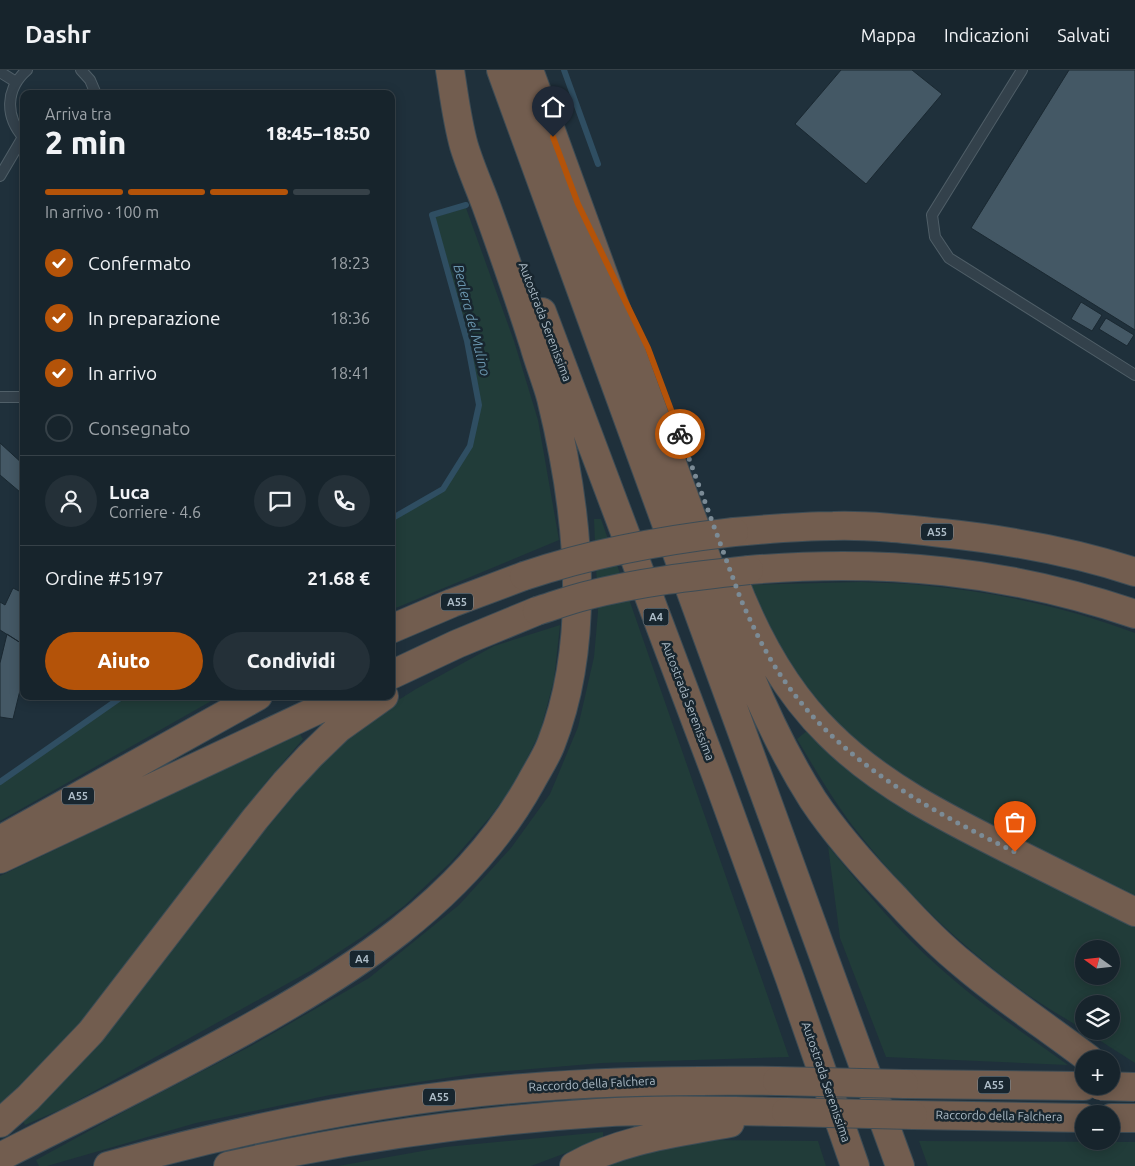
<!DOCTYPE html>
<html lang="it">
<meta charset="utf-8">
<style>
body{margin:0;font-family:Ubuntu,sans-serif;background:#243038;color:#f1f3f6;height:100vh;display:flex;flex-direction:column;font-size:19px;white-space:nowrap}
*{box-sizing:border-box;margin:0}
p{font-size:16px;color:#9ea4a9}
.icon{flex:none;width:28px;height:28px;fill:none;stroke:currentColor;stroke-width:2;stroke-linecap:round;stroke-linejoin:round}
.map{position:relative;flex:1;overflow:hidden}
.sheet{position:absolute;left:20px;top:20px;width:375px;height:610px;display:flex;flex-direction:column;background:#17242c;border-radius:10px;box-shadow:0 2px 12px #0003,0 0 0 1px #364148}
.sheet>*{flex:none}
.needle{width:32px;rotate:285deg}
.fabs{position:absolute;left:1075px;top:870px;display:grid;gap:10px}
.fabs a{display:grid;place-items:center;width:45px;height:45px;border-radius:50%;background:#17242c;box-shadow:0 2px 12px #0003,0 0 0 1px #364148;font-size:25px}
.pin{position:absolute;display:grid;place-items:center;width:42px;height:42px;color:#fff;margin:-51px -21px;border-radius:50% 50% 50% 0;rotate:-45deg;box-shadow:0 0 5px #0007}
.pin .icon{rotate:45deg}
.courier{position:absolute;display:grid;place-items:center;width:50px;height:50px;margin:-25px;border:4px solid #b45309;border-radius:50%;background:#fff;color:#222;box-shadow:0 1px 6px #0007}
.head em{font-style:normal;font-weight:800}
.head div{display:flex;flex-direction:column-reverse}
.head{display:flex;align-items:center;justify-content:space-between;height:85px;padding:0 25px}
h1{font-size:32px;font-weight:800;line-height:38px}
.bar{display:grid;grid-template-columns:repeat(4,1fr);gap:8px 5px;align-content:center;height:60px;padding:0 25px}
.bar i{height:6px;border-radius:4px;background:#364148}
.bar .selected{background:#b45309}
.bar p{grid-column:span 4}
.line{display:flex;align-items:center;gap:12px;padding:0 25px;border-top:1px solid #364148}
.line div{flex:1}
.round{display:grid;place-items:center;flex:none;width:52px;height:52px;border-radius:26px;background:#243038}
ol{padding:0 25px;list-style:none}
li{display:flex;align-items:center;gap:15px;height:55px}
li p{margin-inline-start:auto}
li .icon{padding:5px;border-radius:50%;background:#b45309;color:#fff;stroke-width:4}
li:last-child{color:#9ea4a9}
li i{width:28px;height:28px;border:2px solid #364148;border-radius:50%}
.cta{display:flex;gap:10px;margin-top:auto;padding:10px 25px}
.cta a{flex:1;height:58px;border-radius:30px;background:#b45309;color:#fff;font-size:20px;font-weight:800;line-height:58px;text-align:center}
.cta a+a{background:#243038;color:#f1f3f6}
header{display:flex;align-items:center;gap:30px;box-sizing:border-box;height:70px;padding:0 25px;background:#17242c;border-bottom:1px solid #364148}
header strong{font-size:24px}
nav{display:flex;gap:28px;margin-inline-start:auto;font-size:18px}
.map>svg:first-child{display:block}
</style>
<header>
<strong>Dashr</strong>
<nav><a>Mappa</a><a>Indicazioni</a><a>Salvati</a></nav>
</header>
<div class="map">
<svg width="1135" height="1096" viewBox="0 0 1135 1096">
<rect width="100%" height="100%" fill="#1f303b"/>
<path fill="#213c39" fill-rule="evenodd" d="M466,138L514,271L538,350L559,470L391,540V452L444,420L472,376L481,335L470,271L435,147Z
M594,449H601L789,987L602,993L473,1004L330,1025L196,1053L47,1096H39L36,1090L129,1039L251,976L369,908L459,835L511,778L550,724L578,657L594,587L598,542Z
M861,512C884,513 907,513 930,516C1000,523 1069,538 1135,563V832L961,745L862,679L816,635L786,594L747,515Z
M560,555L554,610L540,662L514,715L490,747L450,793L404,836L362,867L310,901L64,1038L25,1055L22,1050L54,1021L106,961L263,755L355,657L416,619L494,576Z
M126,626H220L0,751V715Z
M808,660L847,697L900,736L985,783L1135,856V993L1085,961H1111V934H1084V960C1062,946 1038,933 1017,917C960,875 908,825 864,770C838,739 818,704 797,669ZM1084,879H1111V906H1084Z
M299,663L303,669L267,711L90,946L0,1039V806Z
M828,776C864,819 898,862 941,899C980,934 1025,964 1068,995L886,987L840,868Z
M603,1062V1069L531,1096H338L445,1077Z
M692,1070L818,1071L826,1096H600Z
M919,1071L1135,1072V1096H928Z"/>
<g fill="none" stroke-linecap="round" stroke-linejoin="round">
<path stroke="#2f4e62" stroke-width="6" d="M564,0L598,94
M391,449L443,419L470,376L479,335L467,271L432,145L466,135
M0,712L123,626"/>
</g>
<path fill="#445865" stroke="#1a2831" d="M841,0H912L942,24L866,114L795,54Z
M1069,0H1135V260L971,158Z
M1081,232L1102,245L1092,261L1071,249Z
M1106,248L1134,265L1127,276L1099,259Z
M0,373L24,395V418L20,422L0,405Z
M24,517V575L0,560V532L5,535L13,518L21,522Z
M7,564L24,575V604L13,649L0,647V593Z"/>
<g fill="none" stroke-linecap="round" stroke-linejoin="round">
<defs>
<path id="service" d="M81,0L90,10L96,24
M1022,0L932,145L935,167L949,188L1135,305
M0,2L16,12
M24,68C5,47 5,19 27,0
M0,106L23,67
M0,327H24"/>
<path id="motorway" d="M501,0L900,1096
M529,0L744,591C763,639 785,686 813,730C837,766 866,798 896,829C917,852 939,875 964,895C1004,929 1047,957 1089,989
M542,242L718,710L790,909L855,1096
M734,462C767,459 800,456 833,456C869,455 906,459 942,463C1008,470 1072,481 1135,502
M749,500C884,489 1006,500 1135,544
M732,505C754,564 784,620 829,664C880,715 946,748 1010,780C1052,801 1093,821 1135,842
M391,559L452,533L524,506
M391,605L457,574L537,541
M0,770L258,626
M0,789L347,626
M904,1014L1084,1016
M913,1045L1084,1048
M1111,1048H1135
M0,1053L28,1028L91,962L255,749L285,713L310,686L339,658L384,626
M0,1087C77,1048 155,1010 231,968C347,905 466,830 531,712C538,699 546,687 551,674C593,567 578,438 551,328C546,310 539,293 534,275C519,228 503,182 486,135C479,116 470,96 464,76C457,51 454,25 450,0
M108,1096C244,1058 383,1029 524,1018C608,1011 692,1010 777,1011
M228,1096C349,1068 473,1051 597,1043C660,1039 723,1041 786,1042
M574,1096C621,1069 677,1063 730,1053"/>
</defs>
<use href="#service" stroke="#505f68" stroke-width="12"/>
<use href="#motorway" stroke="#3d4c55" stroke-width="30"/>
<use href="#service" stroke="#33414b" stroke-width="10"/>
<use href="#motorway" stroke="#725d4f" stroke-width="28"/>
<defs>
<path id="motorway-bridge" d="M524,506C592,483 663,470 734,462
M537,541C553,536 569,530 585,526C639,512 694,506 749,500
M777,1011L904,1014
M1100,1016L1135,1017
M786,1042L913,1045"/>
</defs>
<use href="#motorway-bridge" stroke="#3d4c55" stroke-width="30" stroke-linecap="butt"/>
<use href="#motorway-bridge" stroke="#725d4f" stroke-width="28"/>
</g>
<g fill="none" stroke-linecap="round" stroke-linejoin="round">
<path stroke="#7b8b96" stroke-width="5" stroke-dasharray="0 9" d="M680,364L741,530C751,552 761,574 774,595C831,687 921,736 1015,782"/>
<path stroke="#b45309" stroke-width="6" d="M553,67L578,134L648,278L680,364"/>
</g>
<g text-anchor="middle" stroke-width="5" stroke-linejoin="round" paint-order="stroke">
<g fill="#18262f" stroke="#808f99" stroke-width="1">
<rect x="921" y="453.5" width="32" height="17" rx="4"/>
<rect x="441" y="523.5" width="32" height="17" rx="4"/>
<rect x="643.5" y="538.5" width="25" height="17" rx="4"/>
<rect x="62" y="717.5" width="32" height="17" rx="4"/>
<rect x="349.5" y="880.5" width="25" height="17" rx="4"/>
<rect x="978" y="1006.5" width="32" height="17" rx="4"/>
<rect x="423" y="1018.5" width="32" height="17" rx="4"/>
</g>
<g font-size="11" font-weight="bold" fill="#adbcc7">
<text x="937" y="466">A55</text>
<text x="457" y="536">A55</text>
<text x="656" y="551">A4</text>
<text x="78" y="730">A55</text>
<text x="362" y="893">A4</text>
<text x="994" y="1019">A55</text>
<text x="439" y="1031">A55</text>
</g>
<g font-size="12" fill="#adbcc7" stroke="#18262f">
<text transform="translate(545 252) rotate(69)" y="4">Autostrada Serenissima</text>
<text transform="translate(688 631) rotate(69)" y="4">Autostrada Serenissima</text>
<text transform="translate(826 1012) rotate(71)" y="4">Autostrada Serenissima</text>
<text transform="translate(592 1014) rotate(-3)" y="4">Raccordo della Falchera</text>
<text transform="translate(999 1046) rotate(1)" y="4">Raccordo della Falchera</text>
</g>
<g font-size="14" font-style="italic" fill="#6a95ae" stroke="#18262f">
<text transform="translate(472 250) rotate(76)" y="5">Bealera del Mulino</text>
</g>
</g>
</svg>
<div class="fabs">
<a><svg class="needle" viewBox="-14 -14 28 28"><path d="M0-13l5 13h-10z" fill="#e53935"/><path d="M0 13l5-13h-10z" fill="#9ea4a9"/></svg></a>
<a><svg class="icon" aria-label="layers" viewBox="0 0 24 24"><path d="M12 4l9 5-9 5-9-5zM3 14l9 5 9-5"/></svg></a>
<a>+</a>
<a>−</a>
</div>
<div class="pin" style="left:1015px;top:782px;background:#ea580c"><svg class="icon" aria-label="bag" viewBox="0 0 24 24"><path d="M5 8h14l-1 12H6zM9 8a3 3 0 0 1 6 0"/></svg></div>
<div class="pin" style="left:553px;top:67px;background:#1f2937"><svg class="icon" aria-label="home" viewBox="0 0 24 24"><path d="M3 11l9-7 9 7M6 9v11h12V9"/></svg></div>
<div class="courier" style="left:680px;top:364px"><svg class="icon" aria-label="bike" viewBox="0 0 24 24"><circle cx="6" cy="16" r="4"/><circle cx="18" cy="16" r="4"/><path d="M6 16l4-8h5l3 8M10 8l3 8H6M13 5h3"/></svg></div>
<section class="sheet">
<div class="head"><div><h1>2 min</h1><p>Arriva tra</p></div><em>18:45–18:50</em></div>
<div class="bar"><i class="selected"></i><i class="selected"></i><i class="selected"></i><i></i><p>In arrivo · 100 m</p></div>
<ol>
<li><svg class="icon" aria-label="check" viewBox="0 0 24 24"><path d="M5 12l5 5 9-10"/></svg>Confermato<p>18:23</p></li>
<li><svg class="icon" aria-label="check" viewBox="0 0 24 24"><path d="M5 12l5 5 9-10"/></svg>In preparazione<p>18:36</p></li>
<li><svg class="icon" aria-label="check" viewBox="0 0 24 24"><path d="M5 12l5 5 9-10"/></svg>In arrivo<p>18:41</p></li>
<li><i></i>Consegnato</li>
</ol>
<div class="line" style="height:90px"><a class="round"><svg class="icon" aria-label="person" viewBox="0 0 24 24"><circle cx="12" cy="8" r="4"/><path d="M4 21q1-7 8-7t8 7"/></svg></a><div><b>Luca</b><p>Corriere · 4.6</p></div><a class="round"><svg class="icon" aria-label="chat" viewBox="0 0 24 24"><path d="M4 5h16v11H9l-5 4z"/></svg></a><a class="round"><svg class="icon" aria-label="phone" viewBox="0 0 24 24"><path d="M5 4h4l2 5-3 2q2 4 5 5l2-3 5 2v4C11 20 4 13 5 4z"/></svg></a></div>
<div class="line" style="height:65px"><div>Ordine #5197</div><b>21.68 €</b></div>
<div class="cta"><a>Aiuto</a><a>Condividi</a></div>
</section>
</div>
